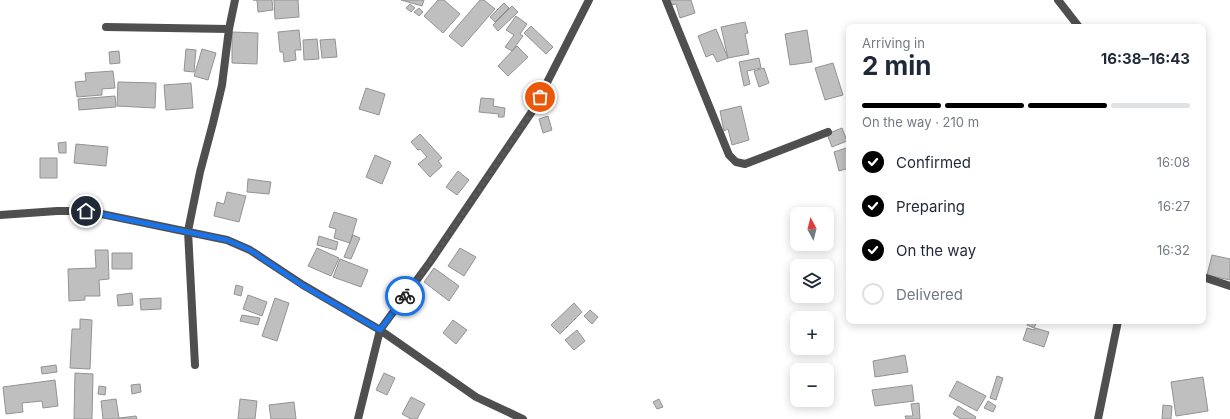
<!DOCTYPE html>
<meta charset="utf-8">
<style>
body{margin:0;font-family:Inter,sans-serif;background:#f2f2f3;color:#1f2937;height:100vh;display:flex;flex-direction:column;font-size:15px;white-space:nowrap}
*{box-sizing:border-box;margin:0}
p{font-size:13px;color:#747a83}
.icon{flex:none;width:22px;height:22px;fill:none;stroke:currentColor;stroke-width:2;stroke-linecap:round;stroke-linejoin:round}
.map{position:relative;flex:1;overflow:hidden}
.sheet{position:absolute;left:846px;top:24px;width:360px;height:300px;display:flex;flex-direction:column;background:#fff;border-radius:8px;box-shadow:0 2px 10px #0003}
.sheet>*{flex:none}
.needle{width:26px;rotate:353deg}
.tools{position:absolute;left:790px;top:207px;display:grid;gap:8px}
.tools a{display:grid;place-items:center;width:44px;height:44px;border-radius:8px;background:#fff;box-shadow:0 2px 10px #0003;font-size:20px}
.pin{position:absolute;display:grid;place-items:center;width:34px;height:34px;color:#fff;margin:-17px;border:2px solid #fff;border-radius:50%;box-shadow:0 1px 4px #0007}
.courier{position:absolute;display:grid;place-items:center;width:40px;height:40px;margin:-20px;border:3px solid #1a73e8;border-radius:50%;background:#fff;color:#222;box-shadow:0 1px 5px #0007}
.head em{font-style:normal;font-weight:700}
.head div{display:flex;flex-direction:column-reverse}
.head{display:flex;align-items:center;justify-content:space-between;height:68px;padding:0 16px}
h1{font-size:26px;font-weight:700;line-height:30px}
.bar{display:grid;grid-template-columns:repeat(4,1fr);gap:6px 4px;align-content:center;height:48px;padding:0 16px}
.bar i{height:5px;border-radius:3px;background:#e0e1e3}
.bar .selected{background:#000}
.bar p{grid-column:span 4}
ol{padding:0 16px;list-style:none}
li{display:flex;align-items:center;gap:12px;height:44px}
li p{margin-inline-start:auto}
li .icon{padding:4px;border-radius:50%;background:#000;color:#fff;stroke-width:4}
li:last-child{color:#747a83}
li i{width:22px;height:22px;border:2px solid #e0e1e3;border-radius:50%}
.map>svg:first-child{display:block}
</style>
<div class="map">
<svg width="1230" height="419" viewBox="0 0 1230 419">
<rect width="100%" height="100%" fill="#fff"/>
<path fill="#bfbfbf" stroke="#939393" d="M253,0H272L273,10L258,12L257,0Z
M274,0H298L299,17L275,19Z
M401,0H424L422,6Z
M438,0H444L460,14L443,33L424,16Z
M480,0H484L495,9L462,47L449,36Z
M669,0H691L695,13L680,18L676,4L670,5Z
M504,3L509,8L495,22L490,17Z
M410,4L415,8L411,12L406,8Z
M512,6L518,12L498,31L493,25Z
M419,8L423,12L419,16L414,12Z
M516,16L527,24L520,34L523,36L512,51L505,47L514,35L506,30Z
M745,22L748,33L745,34L749,54L728,58L721,27Z
M531,26L553,47L546,54L524,33Z
M716,29L728,58L717,62L713,54L706,57L698,36Z
M299,30L301,50H295L296,60L284,62L283,52H280L278,32Z
M807,30L812,62L790,65L785,34Z
M232,32L258,33L257,64L232,63Z
M317,39L319,59L304,60L303,40Z
M335,39L337,57L322,58L320,40Z
M517,46L528,57L508,76L498,66Z
M186,49L196,50L194,72L184,71Z
M202,49L216,53L208,80L194,76Z
M119,51L120,63L110,64L109,52Z
M759,58L761,68L747,71L750,84L744,86L739,62Z
M833,63L843,95L825,100L815,68Z
M764,68L769,83L759,87L754,71Z
M113,71L115,88L102,89V95L77,97L75,82L86,81L85,73Z
M118,82L156,83L155,108L117,106Z
M191,83L193,108L166,110L164,85Z
M366,88L385,94L379,115L359,109Z
M115,96L116,107L79,110L78,99Z
M481,98L494,99L493,106L505,108L504,117H498L499,114L479,112Z
M741,106L749,140L732,145L728,129L724,131L720,111Z
M548,116L552,130L543,133L539,119Z
M842,128L847,141L832,147L827,134Z
M420,134L442,158L438,161L442,166L430,177L418,164L427,157L420,149L418,150L411,142Z
M66,142V153H59L58,143Z
M76,144L108,147L106,166L74,163Z
M849,147V168L839,171L834,152Z
M375,155L391,162L382,184L366,177Z
M40,158H57V178H40Z
M458,171L469,180L457,195L446,187Z
M248,179L271,182L269,194L247,192Z
M227,192L246,196L239,222L214,216L217,202L224,204Z
M334,212L357,219L350,243L334,238L336,229L329,227Z
M353,235L360,238L351,259L344,257Z
M319,236L338,242L336,250L317,245Z
M317,248L339,258L331,276L308,266Z
M460,248L476,257L464,276L448,266Z
M95,250H108L109,279L99,280L100,296H85V300L69,301L68,269L96,268Z
M112,253H132V269H112Z
M1212,255L1230,259V280L1207,275Z
M340,259L368,270L361,287L333,277Z
M434,268L459,286L449,301L424,282Z
M236,285L243,287L241,296L234,294Z
M132,293L133,305L118,306L117,295Z
M248,295L267,302L262,316L243,309Z
M161,298V309L141,310L140,299Z
M275,298L289,303L277,341L262,336Z
M574,303L582,312L560,334L551,325Z
M590,310L598,317L592,324L584,316Z
M242,315L260,318L258,325L240,321Z
M80,319L92,320L90,369L70,368L72,329H80Z
M453,320L467,330L456,344L443,333Z
M1028,321H1037L1034,328L1027,325Z
M1027,328L1034,330L1035,328L1049,332L1044,347L1023,340Z
M577,330L585,341L574,350L565,340Z
M905,355L908,372L875,377L873,361Z
M56,365L57,372L42,374L41,367Z
M75,373L93,374L92,419H74Z
M384,373L395,378L387,395L376,390Z
M997,376L1003,378L996,400L990,398Z
M1203,377L1208,411L1176,416L1171,382Z
M55,380L58,406L43,408L42,401L22,403L23,412L6,414L3,387Z
M957,381L986,396L977,411L949,396Z
M140,384L141,392L132,394L131,385Z
M912,385L914,401L875,406L872,390Z
M99,386L106,387L105,395L98,394Z
M411,397L425,404L417,419H411L402,414Z
M116,399L119,418L136,416L137,419H103L101,401Z
M240,399L257,401L255,419H238Z
M659,399L663,407L657,409L653,402Z
M988,401L996,406L993,412L984,408Z
M294,402L296,419H271L269,405Z
M919,403L920,419H906L905,416H913L911,404Z
M1163,405L1172,406L1171,419H1162Z
M958,406L976,417L975,419H961L953,414Z"/>
<g fill="none" stroke-linecap="round" stroke-linejoin="round">
<path stroke="#4f4f4f" stroke-width="8" d="M666,0L729,155L736,162L745,164L828,132
M1058,0L1079,27
M106,27L229,29
M0,215L57,211H87L227,240L250,250L303,285L380,330L476,397L523,419
M1203,277L1230,286
M195,365L188,231L200,172L213,123L222,85L229,29L235,0
M358,419L380,330L430,262L533,110L589,0
M1098,419L1118,321"/>
</g>
<g fill="none" stroke-linecap="round" stroke-linejoin="round">
<path stroke="#595959" stroke-width="4" stroke-dasharray="0 7.2" d="M405,296L430,262L533,110L540,97"/>
<path stroke="#1a73e8" stroke-width="5" d="M86,211L227,240L250,250L302,285L380,330L405,296"/>
</g>
</svg>
<div class="tools">
<a><svg class="needle" viewBox="-14 -14 28 28"><path d="M0-13l5 13h-10z" fill="#e53935"/><path d="M0 13l5-13h-10z" fill="#747a83"/></svg></a>
<a><svg class="icon" aria-label="layers" viewBox="0 0 24 24"><path d="M12 4l9 5-9 5-9-5zM3 14l9 5 9-5"/></svg></a>
<a>+</a>
<a>−</a>
</div>
<div class="pin" style="left:540px;top:97px;background:#ea580c"><svg class="icon" aria-label="bag" viewBox="0 0 24 24"><path d="M5 8h14l-1 12H6zM9 8a3 3 0 0 1 6 0"/></svg></div>
<div class="pin" style="left:86px;top:211px;background:#1f2937"><svg class="icon" aria-label="home" viewBox="0 0 24 24"><path d="M3 11l9-7 9 7M6 9v11h12V9"/></svg></div>
<div class="courier" style="left:405px;top:296px"><svg class="icon" aria-label="bike" viewBox="0 0 24 24"><circle cx="6" cy="16" r="4"/><circle cx="18" cy="16" r="4"/><path d="M6 16l4-8h5l3 8M10 8l3 8H6M13 5h3"/></svg></div>
<section class="sheet">
<div class="head"><div><h1>2 min</h1><p>Arriving in</p></div><em>16:38–16:43</em></div>
<div class="bar"><i class="selected"></i><i class="selected"></i><i class="selected"></i><i></i><p>On the way · 210 m</p></div>
<ol>
<li><svg class="icon" aria-label="check" viewBox="0 0 24 24"><path d="M5 12l5 5 9-10"/></svg>Confirmed<p>16:08</p></li>
<li><svg class="icon" aria-label="check" viewBox="0 0 24 24"><path d="M5 12l5 5 9-10"/></svg>Preparing<p>16:27</p></li>
<li><svg class="icon" aria-label="check" viewBox="0 0 24 24"><path d="M5 12l5 5 9-10"/></svg>On the way<p>16:32</p></li>
<li><i></i>Delivered</li>
</ol>
</section>
</div>
